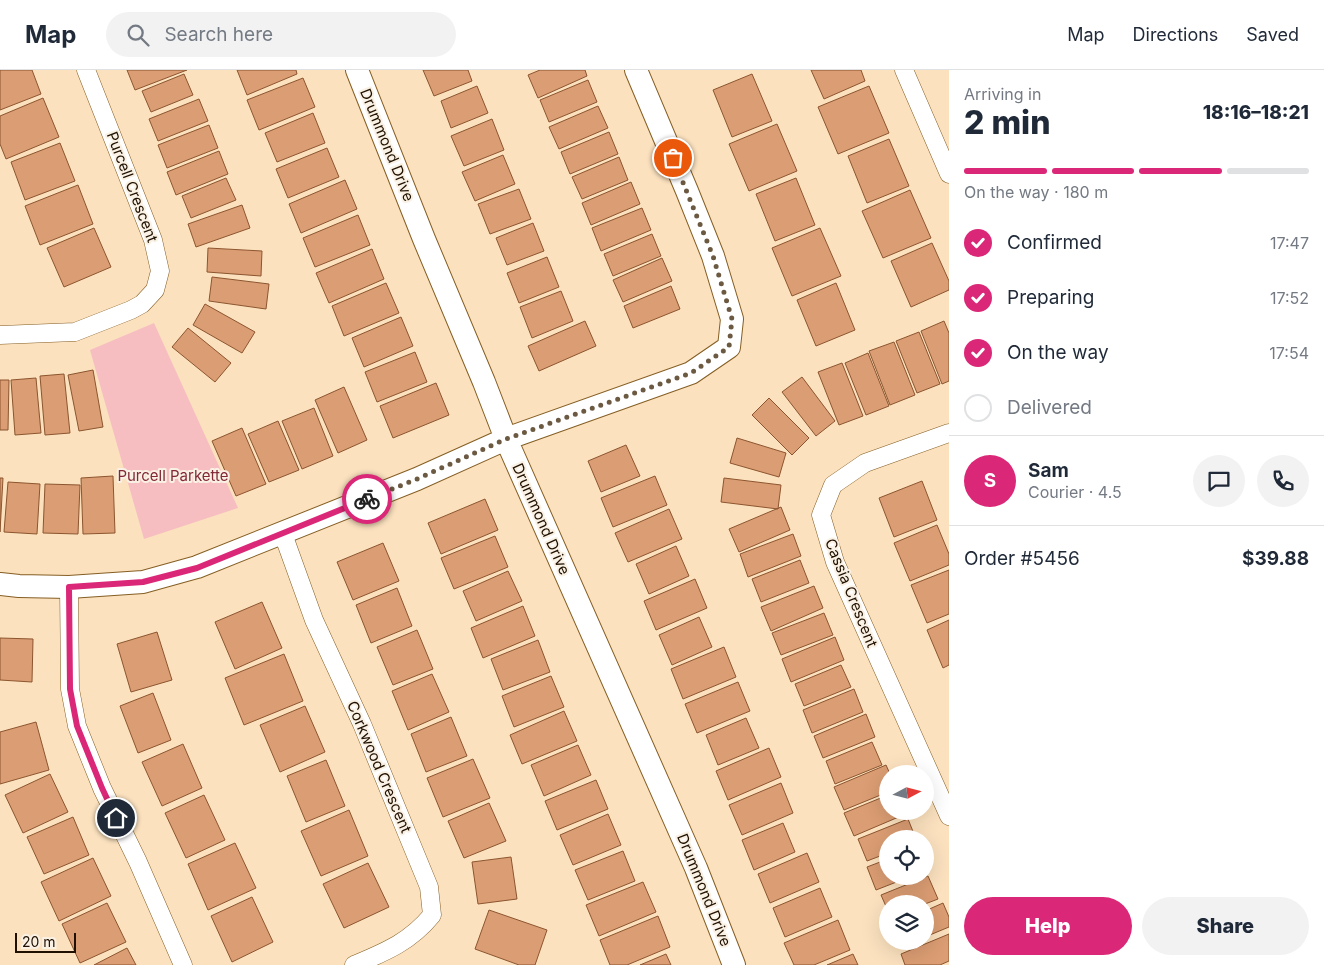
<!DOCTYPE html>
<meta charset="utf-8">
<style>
body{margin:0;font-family:Inter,sans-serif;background:#f2f2f3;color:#1f2937;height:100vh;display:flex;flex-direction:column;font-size:19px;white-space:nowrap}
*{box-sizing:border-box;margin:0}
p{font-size:16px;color:#747a83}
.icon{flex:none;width:28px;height:28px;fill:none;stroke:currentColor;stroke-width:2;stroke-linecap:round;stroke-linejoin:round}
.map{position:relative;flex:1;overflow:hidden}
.details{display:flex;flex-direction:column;background:#fff;width:375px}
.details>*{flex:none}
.needle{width:32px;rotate:83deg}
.controls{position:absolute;left:879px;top:695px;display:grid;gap:10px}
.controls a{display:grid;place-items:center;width:55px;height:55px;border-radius:50%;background:#fff;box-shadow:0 5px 20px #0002;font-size:25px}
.scale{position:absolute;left:15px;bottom:12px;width:61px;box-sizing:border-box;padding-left:5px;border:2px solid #1f1000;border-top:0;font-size:14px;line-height:18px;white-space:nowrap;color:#1f1000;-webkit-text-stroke:4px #faf1e5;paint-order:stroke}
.pin{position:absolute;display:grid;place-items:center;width:42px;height:42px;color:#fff;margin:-21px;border:2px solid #fff;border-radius:50%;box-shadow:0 1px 5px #0007}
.courier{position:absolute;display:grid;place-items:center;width:50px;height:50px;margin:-25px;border:4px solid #db2777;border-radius:50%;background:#fff;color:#222;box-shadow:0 1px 6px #0007}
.overview em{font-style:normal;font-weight:800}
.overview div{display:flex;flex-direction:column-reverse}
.overview{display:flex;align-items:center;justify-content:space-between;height:85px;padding:0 15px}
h1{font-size:32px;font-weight:800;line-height:38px}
.bar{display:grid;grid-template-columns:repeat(4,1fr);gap:8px 5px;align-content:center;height:60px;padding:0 15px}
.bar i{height:6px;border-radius:4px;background:#e0e1e3}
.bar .on{background:#db2777}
.bar p{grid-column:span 4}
.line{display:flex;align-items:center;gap:12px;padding:0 15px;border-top:1px solid #e0e1e3}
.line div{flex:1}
.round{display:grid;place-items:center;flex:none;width:52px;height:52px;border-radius:26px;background:#f2f2f3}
ol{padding:0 15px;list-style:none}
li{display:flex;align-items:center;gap:15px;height:55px}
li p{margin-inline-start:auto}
li .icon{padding:5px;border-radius:50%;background:#db2777;color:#fff;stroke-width:4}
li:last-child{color:#747a83}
li i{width:28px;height:28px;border:2px solid #e0e1e3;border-radius:50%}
.cta{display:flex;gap:10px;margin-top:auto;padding:10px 15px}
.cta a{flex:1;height:58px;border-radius:30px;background:#db2777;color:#fff;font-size:20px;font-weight:800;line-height:58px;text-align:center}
.cta a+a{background:#f2f2f3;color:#1f2937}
header{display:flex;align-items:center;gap:30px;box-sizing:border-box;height:70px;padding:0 25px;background:#fff;border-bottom:1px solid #e0e1e3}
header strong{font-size:24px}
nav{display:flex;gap:28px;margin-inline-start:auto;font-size:18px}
.search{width:350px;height:45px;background:#f2f2f3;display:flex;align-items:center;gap:12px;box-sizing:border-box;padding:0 18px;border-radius:28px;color:#747a83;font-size:19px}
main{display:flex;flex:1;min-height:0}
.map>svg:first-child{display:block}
</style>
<header>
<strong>Map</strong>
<div class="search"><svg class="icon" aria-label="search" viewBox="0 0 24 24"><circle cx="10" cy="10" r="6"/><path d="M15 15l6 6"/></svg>Search here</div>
<nav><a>Map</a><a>Directions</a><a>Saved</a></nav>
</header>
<main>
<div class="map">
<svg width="949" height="895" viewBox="0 0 949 895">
<rect width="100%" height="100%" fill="#fbe1be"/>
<path fill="#f7bec1" d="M154,253L238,438L144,469L90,280Z"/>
<path fill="#db9d73" stroke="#8c552f" d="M0,0H32L41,24L0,40Z
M127,0H187L135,20Z
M237,0H296L297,4L247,25Z
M423,0H468L472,11L434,26Z
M540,0H585L587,6L538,28L528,5Z
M811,0H861L865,11L824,29Z
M184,4L193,25L151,42L142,21Z
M752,4L772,51L732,67L713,20Z
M303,8L315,37L259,60L247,30Z
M588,10L597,32L549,52L540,30Z
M477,16L488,43L451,58L441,31Z
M869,16L889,63L838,84L818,37Z
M43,28L59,67L6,89L0,74V46Z
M199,29L208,51L158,71L149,49Z
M598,36L608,58L559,79L549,57Z
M313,43L325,73L277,92L265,63Z
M492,49L504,80L464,96L451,66Z
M777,54L797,101L749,121L729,74Z
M209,55L218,78L167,98L158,75Z
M609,62L618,84L570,104L561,82Z
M889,69L909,116L867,133L848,86Z
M60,73L75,111L25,130L11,92Z
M327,78L339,107L288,128L276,99Z
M219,81L228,104L176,125L167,102Z
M503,85L515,114L475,131L462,102Z
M619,87L628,110L582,129L572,107Z
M226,108L236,130L191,148L182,126Z
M796,108L815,155L775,171L756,124Z
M345,110L357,139L301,163L289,134Z
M631,112L640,134L591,155L582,133Z
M78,115L93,154L40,175L25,136Z
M519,119L531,149L490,164L478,134Z
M910,120L931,168L883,188L862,141Z
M242,135L250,158L196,177L188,154Z
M642,138L651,160L601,181L592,158Z
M358,145L370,175L315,197L303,168Z
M533,153L544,181L507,195L496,168Z
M94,158L111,197L64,217L47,178Z
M820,158L841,206L792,226L772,178Z
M652,164L661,186L613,206L604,184Z
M932,173L949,211V220L911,237L891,191Z
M208,178L262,181L261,206L207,202Z
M372,179L384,209L329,233L316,203Z
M547,187L559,217L519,233L507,203Z
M662,188L672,211L623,232L613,210Z
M212,207L269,214L266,239L209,231Z
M386,213L399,243L344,266L332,236Z
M836,213L855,260L816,276L797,230Z
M671,216L680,239L633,258L624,236Z
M561,221L573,251L532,268L520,237Z
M205,234L255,262L242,283L193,255Z
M401,247L413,276L364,297L352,268Z
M585,251L596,276L539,301L528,276Z
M944,251L949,263V311L942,314L921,261Z
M188,258L231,293L215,312L172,277Z
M919,262L940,314L917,323L896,271Z
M894,272L915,325L890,335L869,281Z
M415,282L427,312L377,332L365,302Z
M868,283L889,336L866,345L845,293Z
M842,293L863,346L839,355L818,302Z
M93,300L103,357L79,361L68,305Z
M64,304L70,363L45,365L40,306Z
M802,307L835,351L816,366L782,322Z
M36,308L41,363L15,365L11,310Z
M0,310H9L8,360H0Z
M436,313L449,345L393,368L380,336Z
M344,317L367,370L338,383L315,330Z
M769,328L809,368L792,385L752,345Z
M314,338L333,386L302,399L282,351Z
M278,351L299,400L269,412L248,364Z
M242,358L266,414L236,426L212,371Z
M737,368L786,383L779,407L730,393Z
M626,375L640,406L601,422L588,391Z
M113,406L115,463L83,464L81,408Z
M655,406L667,435L613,457L601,428Z
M0,408H3L0,462Z
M724,408L781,415L778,439L721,432Z
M922,411L937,450L894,467L879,428Z
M8,412L40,414L37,464L4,462Z
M45,414L80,415L78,464L43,463Z
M485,429L498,460L441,484L428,453Z
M781,437L790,460L739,482L729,459Z
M669,439L682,469L628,492L615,463Z
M937,455L949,484V495L910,511L894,473Z
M793,464L801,486L748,507L740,484Z
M495,466L508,497L454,519L441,488Z
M383,473L399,511L353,530L337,492Z
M676,476L689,506L649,524L636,494Z
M800,490L809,513L761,532L752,509Z
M949,500V544L927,553L911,515Z
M508,501L522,531L476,551L463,521Z
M695,509L707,538L656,560L644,531Z
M814,516L823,538L771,561L761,537Z
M397,518L412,556L371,573L356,535Z
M262,532L282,578L235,599L215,552Z
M523,536L535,566L483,588L471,558Z
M824,543L833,565L781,585L772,563Z
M699,547L712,577L672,595L659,565Z
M949,550V595L943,598L927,560Z
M417,560L433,599L393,615L377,577Z
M157,562L172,610L131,622L117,574Z
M835,567L844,590L791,612L782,589Z
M0,568L33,569L32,612L0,610Z
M538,570L550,602L503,620L491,589Z
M724,577L736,607L683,629L671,599Z
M284,584L303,631L244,655L225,608Z
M841,595L851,617L804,636L795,614Z
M432,604L449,642L408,660L392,621Z
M551,606L564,637L514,657L502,626Z
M738,612L750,641L697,663L685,634Z
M854,619L863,642L812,663L803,640Z
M153,623L171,670L138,683L120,636Z
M305,636L325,682L280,702L260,655Z
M564,641L577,671L522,694L510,665Z
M866,644L875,667L823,688L814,666Z
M451,647L467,686L426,702L411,664Z
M746,648L759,678L718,695L706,665Z
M36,652L49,700L0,714V662Z
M872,672L882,695L835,714L826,691Z
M183,674L202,718L162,736L142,692Z
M578,675L591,705L544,726L531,695Z
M769,678L781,707L728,730L716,701Z
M473,689L490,728L443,747L427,708Z
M326,690L345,736L306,752L287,706Z
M886,695L890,704H888V722L844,740L834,717Z
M50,704L68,742L23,763L5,725Z
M596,710L608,739L557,760L545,731Z
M781,713L793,743L742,765L729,735Z
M204,725L225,770L186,788L165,743Z
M888,725V741H907L908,743L854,766L844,743Z
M489,733L506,771L464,788L448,751Z
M349,740L368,786L321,806L301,761Z
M608,744L621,775L573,795L560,765Z
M73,747L89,785L44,804L27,767Z
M908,749L916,769H888V783L867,791L858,769Z
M783,753L795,782L754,800L742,770Z
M235,773L256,818L208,840L188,794Z
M623,781L635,811L588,830L575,800Z
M807,783L819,812L770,833L758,804Z
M511,787L517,829L478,834L472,792Z
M93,788L111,826L59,851L41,812Z
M888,789V806H912L876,820L867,797Z
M368,793L389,837L344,858L323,814Z
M928,806L938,829L925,834H888V841L881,825Z
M643,812L656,842L599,866L586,835Z
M820,818L832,847L785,867L773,838Z
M252,827L273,872L232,892L211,846Z
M107,833L126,872L80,893L62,854Z
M943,833L949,847V857L925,867V841Z
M489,840L547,860L535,895H519L475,879Z
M658,846L670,877L627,895H610L600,870Z
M838,850L850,880L814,895H794L784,873Z
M949,864V891L940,895H905L901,884Z
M897,871H916L900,878Z
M127,878L136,895H94Z
M666,884L671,895H640Z
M853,884L858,895H827Z"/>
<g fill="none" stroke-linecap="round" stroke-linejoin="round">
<defs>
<path id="minor" d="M904,0L949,104
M0,265L75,262L131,240L142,234L155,220L160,201L153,170L86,0
M949,363L865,393L833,415L821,445L835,492L949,746
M283,464L314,550L362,654L429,817L432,845C410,872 385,882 354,895
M69,517L70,619L77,656L102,718L138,792L183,895"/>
<path id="tertiary" d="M357,0L424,169L484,312L506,369L696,798L734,895
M0,514L19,516L69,517L143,512L197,497L417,409L506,369L691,303L729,277L732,249L713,186L687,121L636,0"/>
</defs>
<use href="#minor" stroke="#855e23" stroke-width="19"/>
<use href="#tertiary" stroke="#855e23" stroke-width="24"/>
<use href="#minor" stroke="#fff" stroke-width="18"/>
<use href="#tertiary" stroke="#fff" stroke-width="22"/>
</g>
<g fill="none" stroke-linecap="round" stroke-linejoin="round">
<path stroke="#6c5942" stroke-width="5" stroke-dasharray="0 9" d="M367,429L417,409L506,369L691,303L729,277L732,249L713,186L673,88"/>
<path stroke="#db2777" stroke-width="6" d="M116,748L102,718L77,656L70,619L69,517L143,512L197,498L367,429"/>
</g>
<g text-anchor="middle" stroke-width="4" stroke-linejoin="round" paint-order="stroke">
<g font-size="15" fill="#1f1000" stroke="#faf1e5">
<text transform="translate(387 75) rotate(68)" y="5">Drummond Drive</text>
<text transform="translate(132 117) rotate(69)" y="5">Purcell Crescent</text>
<text transform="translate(541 449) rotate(66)" y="5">Drummond Drive</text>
<text transform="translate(851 523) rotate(68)" y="5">Cassia Crescent</text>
<text transform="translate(379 697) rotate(67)" y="5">Corkwood Crescent</text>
<text transform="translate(704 820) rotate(68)" y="5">Drummond Drive</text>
</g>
<g font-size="15" fill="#822836" stroke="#faf1e5">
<text x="173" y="411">Purcell Parkette</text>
</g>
</g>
</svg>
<div class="controls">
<a><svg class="needle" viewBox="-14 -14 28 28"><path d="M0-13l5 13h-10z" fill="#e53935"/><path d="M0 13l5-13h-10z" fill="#747a83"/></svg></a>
<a><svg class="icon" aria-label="locate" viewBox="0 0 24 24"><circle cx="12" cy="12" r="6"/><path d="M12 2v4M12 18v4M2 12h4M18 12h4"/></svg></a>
<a><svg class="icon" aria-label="layers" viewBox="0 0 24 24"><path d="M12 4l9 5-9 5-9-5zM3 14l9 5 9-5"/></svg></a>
</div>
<div class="scale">20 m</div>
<div class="pin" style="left:673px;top:88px;background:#ea580c"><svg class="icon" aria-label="bag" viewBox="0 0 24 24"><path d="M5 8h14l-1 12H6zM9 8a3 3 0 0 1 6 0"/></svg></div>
<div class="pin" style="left:116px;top:748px;background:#1f2937"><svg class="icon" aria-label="home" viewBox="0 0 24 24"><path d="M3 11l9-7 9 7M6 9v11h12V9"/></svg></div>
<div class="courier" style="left:367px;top:429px"><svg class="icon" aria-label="bike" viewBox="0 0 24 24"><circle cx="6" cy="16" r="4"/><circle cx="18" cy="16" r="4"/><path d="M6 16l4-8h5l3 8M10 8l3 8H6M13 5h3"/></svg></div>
</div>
<section class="details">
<div class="overview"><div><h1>2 min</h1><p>Arriving in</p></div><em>18:16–18:21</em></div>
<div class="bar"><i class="on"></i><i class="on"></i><i class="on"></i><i></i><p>On the way · 180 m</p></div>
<ol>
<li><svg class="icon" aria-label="check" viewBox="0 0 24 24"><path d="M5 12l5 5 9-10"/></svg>Confirmed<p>17:47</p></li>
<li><svg class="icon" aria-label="check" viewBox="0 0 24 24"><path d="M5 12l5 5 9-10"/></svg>Preparing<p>17:52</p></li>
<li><svg class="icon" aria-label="check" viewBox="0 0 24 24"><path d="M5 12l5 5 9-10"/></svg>On the way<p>17:54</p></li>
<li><i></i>Delivered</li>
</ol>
<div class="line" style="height:90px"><b class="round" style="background:#db2777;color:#fff">S</b><div><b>Sam</b><p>Courier · 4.5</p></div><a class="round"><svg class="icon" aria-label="chat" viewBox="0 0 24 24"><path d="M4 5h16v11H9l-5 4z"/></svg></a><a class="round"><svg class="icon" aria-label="phone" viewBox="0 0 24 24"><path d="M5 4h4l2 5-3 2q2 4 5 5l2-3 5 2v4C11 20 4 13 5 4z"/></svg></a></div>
<div class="line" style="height:65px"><div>Order #5456</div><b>$39.88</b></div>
<div class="cta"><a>Help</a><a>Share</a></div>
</section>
</main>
